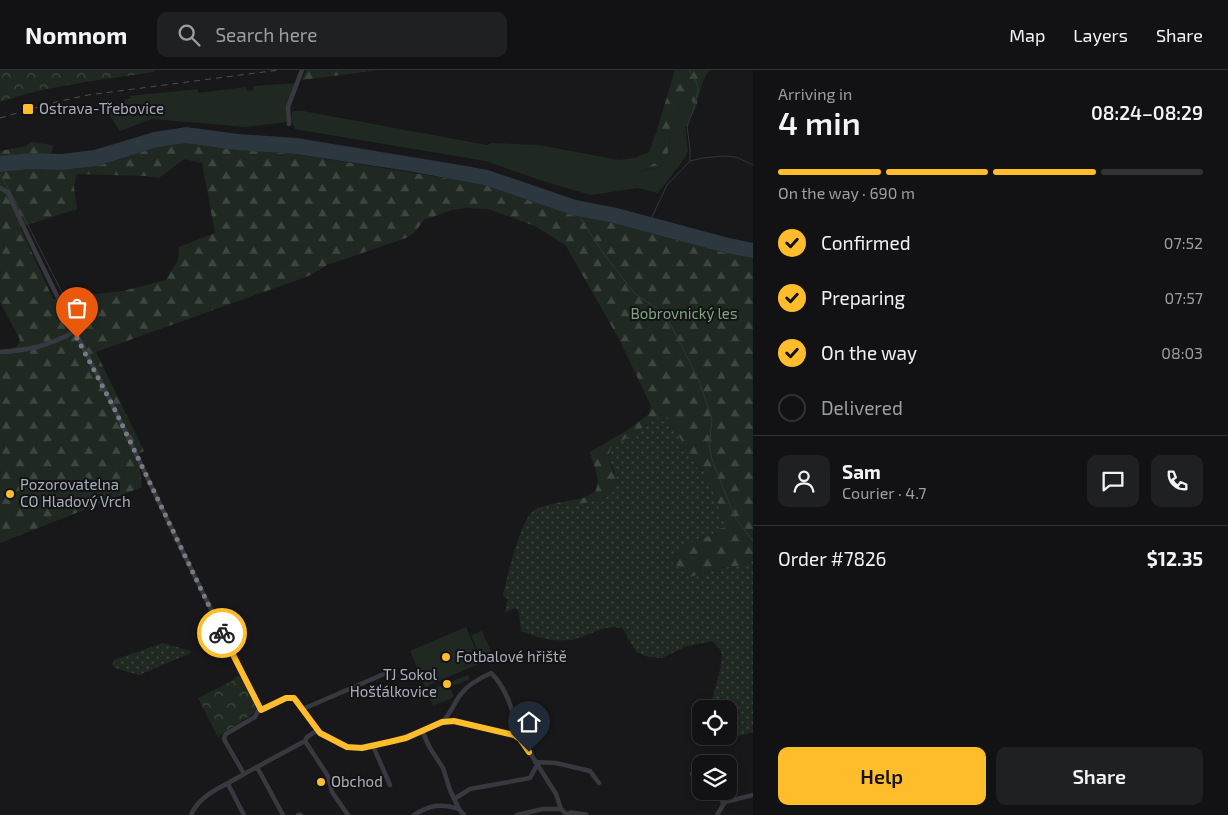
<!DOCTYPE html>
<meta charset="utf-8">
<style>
body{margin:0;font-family:"Exo 2",sans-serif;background:#1f2022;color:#f1f3f6;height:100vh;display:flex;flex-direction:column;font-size:19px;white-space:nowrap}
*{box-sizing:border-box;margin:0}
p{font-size:16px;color:#9c9ea0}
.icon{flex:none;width:28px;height:28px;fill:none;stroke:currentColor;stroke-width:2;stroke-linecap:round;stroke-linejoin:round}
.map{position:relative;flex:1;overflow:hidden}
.sheet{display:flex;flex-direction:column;background:#121214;width:475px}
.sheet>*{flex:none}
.fabs{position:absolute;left:692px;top:630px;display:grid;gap:10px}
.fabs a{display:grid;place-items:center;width:45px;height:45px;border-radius:10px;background:#121214;box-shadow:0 2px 8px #0003,0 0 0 1px #313234;font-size:25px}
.pin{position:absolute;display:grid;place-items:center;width:42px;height:42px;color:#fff;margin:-51px -21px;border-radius:50% 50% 50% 0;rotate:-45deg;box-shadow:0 0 5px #0007}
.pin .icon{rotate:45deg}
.courier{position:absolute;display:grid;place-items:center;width:50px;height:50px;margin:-25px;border:4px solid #ffbd2b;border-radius:50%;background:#fff;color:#222;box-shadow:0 1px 6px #0007}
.summary em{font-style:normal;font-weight:600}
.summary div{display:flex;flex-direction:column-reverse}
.summary{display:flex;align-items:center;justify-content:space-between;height:85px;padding:0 25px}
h1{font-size:32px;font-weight:600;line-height:38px}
.bar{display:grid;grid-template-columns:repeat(4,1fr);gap:8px 5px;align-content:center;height:60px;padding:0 25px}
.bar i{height:6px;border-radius:4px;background:#313234}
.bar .active{background:#ffbd2b}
.bar p{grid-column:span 4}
.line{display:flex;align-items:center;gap:12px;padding:0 25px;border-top:1px solid #313234}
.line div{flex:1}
.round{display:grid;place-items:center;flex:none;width:52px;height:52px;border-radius:10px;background:#1f2022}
ol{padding:0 25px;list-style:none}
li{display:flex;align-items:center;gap:15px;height:55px}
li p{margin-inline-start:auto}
li .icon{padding:5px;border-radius:50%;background:#ffbd2b;color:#111;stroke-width:4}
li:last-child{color:#9c9ea0}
li i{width:28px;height:28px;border:2px solid #313234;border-radius:50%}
.cta{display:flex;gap:10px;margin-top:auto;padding:10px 25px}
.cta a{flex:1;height:58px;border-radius:10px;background:#ffbd2b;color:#111;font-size:20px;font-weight:600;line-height:58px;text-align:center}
.cta a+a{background:#1f2022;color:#f1f3f6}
header{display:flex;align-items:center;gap:30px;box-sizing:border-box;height:70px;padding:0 25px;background:#121214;border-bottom:1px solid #313234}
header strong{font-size:24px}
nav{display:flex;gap:28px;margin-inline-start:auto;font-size:18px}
.search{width:350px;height:45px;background:#1f2022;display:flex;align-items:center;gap:12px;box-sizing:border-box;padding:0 18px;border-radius:10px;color:#9c9ea0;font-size:19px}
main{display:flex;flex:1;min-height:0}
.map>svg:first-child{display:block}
</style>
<header>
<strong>Nomnom</strong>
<div class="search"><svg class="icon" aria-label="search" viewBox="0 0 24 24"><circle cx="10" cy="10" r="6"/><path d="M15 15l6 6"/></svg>Search here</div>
<nav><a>Map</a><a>Layers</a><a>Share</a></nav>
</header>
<main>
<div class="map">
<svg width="753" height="745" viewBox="0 0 753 745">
<defs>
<pattern id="grass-dots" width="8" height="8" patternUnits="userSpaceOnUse" patternTransform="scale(1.25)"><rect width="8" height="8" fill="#1f2921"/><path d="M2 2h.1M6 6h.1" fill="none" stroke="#3d463f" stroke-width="1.8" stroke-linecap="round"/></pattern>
<pattern id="forest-firs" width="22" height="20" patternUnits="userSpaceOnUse" patternTransform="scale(1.25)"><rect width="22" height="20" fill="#1f2921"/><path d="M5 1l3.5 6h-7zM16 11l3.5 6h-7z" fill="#3d463f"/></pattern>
<pattern id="park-crowns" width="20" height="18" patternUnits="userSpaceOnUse" patternTransform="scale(1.25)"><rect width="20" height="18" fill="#1f2921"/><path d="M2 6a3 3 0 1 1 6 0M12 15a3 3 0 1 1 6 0" fill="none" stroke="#3d463f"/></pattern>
</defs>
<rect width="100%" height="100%" fill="#18181a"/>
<path fill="url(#grass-dots)" d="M665,343L699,400L704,401L719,434V442L728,457L714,465L703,467L670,490L690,507L721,498L744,495L753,490V662L712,673V666H729V639H710C712,625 725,592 721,581C719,578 715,574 713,571L687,576L662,588L649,587L636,582L623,559C606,553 592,565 575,569C556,573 538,568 521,561L519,542L515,538L505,543L508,529L503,526C507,508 520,450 534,440C541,436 549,435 557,433L556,436H562L607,427L615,403L609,389L611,378Z
M163,573L191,581V583L139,605L115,598L112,595L114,590Z"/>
<path fill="url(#forest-firs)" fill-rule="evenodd" d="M306,0H379L302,10Z
M675,0H709L703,11L696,37L686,24L671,55L668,83L665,91L660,97L639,101L656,92L666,63L657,60Z
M31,72L53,75L51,86L0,87V81L26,76Z
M186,72L236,80L296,84L469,112L484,115L572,145L613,153L725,183L753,188V490L744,495L721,498L690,507L670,490L681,482L683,474C694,473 702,467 713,465L714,460L727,457L719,442L718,434L704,401L699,400L665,343L611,378C610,381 608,386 609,390C611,399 616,405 616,416C616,431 568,436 555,436L557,433L583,428L595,422C602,407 593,397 590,382L626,361L649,344L651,336L620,271L566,176L553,167L535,156L488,139L466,138L452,140L424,150L414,163L406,168L327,195L311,205L96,282L144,381L138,384L142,417L0,473V280C8,279 18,280 20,270L0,232V102L30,99L62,100L97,96L158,77ZM184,89L202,93L215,163L179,177L178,190L166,210L123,221L53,229L20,157L77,139L74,116L77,104L145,106L159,108Z"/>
<path fill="url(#park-crowns)" d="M0,0H155L153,2C102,10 49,15 0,32Z
M237,606L241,607L257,639L251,645L218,667L198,628L232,611Z"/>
<path fill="#1f2921" d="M295,13L287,37V52L245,57L152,49L120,61L106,40L127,29L132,28L129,26L198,19V23L246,17L247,21L253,20V16Z
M686,23L696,37L687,56L685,57L688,81L685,88L658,123L638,118L591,125L549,113L485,91L295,59L291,50L293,41H303L487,75L492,73L539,75L619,90L635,88L649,82L657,60L666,63L663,81L656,92L642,101L660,97L665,91L668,83L671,55Z
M466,557L481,593L425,617L410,581Z
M482,561L492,584L481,589L471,565Z
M468,605L470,609L450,617L454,627L433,636L429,625L427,626L425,622Z"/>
<path fill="#2c3740" d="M186,57L238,64L297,68L472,97L488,100L576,130L617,138L729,168L753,173V188L725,183L613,153L572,145L484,115L408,101L296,84L236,80L186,73L158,77L97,96L62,100L30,99L0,102V86L30,83L61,84L94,80L154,62Z"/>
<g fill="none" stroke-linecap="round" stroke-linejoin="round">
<path stroke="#2c3740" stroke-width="1" d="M689,0L696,11L698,20L694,38L687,57L690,78V90
M0,104C31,156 55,213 85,265
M579,146L601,180L634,223L662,242L672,257L699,311L709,340L712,350L709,374L712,389L718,405L735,447L753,471
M652,147L667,115L690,91L703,88L723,86L736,87L753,95"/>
<path stroke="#383940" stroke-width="4.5" d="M289,54L288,37L302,0
M0,118L8,122C40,197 79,267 115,340C163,440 210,541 261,639
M0,282C31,280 47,276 74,262
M303,639L384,604
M443,651C451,643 454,633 461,624C468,614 480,608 491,603C508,619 514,646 520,669
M422,661L430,678L443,698L450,720L459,739L464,745
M305,671L328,706L332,722L348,745
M373,676L390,715
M714,687V694
M535,692L556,693L590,701L599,713
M257,697L283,745
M244,704L305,671L307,667L318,660
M692,704L701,702
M228,714L244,745
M720,721L723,734
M454,729L470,719L530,708L537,695
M191,745C199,724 227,715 244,704L225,671L224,668L226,664L255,647L258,641L261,639L290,627L297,630L320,663L347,677L354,678L389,672L449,651L463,653L514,665L520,669L525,675L556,724L561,739L567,745
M298,745H301
M414,745C430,735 441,733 459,739
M517,745L543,739H561
M717,745L725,732L753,725"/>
<path stroke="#383940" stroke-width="5.5" d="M567,745L571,743L586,745"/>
<path stroke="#4b4d55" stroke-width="1" stroke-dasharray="6 5" stroke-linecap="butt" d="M0,48L56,32L88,25L279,0"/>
</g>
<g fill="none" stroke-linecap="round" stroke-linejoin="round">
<path stroke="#767a83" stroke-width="5" stroke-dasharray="0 9" d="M77,268L114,338L222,563"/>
<path stroke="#ffbd2b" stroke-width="6" d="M222,563L261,640L286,628H294L320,663L347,677L362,678L389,672L406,668L442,652L454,651L514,665L520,669L529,682"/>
</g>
<g fill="#ffbd2b" stroke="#131315" stroke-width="2">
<rect x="22" y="33" width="12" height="12" rx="2.5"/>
<circle cx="10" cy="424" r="5"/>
<circle cx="446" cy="587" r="5"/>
<circle cx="447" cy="614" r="5"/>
<circle cx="321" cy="712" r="5"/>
</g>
<g text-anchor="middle" stroke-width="4" stroke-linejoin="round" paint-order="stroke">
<g font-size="15" fill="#a9aebb" stroke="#131315" text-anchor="start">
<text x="39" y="44">Ostrava-Třebovice</text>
<text x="20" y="420">Pozorovatelna<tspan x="20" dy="17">CO Hladový Vrch</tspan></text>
<text x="456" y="592">Fotbalové hřiště</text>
<text x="437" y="610" text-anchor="end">TJ Sokol<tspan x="437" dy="17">Hošťálkovice</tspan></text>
<text x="331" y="717">Obchod</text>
</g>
<g font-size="15" fill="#7fa782" stroke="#131315">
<text x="684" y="249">Bobrovnický les</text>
</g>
</g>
</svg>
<div class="fabs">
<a><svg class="icon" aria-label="locate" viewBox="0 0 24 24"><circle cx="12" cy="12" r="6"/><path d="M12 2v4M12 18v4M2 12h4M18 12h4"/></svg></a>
<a><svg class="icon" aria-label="layers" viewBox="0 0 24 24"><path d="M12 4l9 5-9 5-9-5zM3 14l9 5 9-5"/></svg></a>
</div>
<div class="pin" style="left:77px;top:268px;background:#ea580c"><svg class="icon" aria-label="bag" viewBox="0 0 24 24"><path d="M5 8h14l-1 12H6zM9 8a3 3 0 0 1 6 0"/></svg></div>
<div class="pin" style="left:529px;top:682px;background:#1f2937"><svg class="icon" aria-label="home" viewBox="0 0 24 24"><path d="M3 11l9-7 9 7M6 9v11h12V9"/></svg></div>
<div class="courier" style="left:222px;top:563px"><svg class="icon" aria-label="bike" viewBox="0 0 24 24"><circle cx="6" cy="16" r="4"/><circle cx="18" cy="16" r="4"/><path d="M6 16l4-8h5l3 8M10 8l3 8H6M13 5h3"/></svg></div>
</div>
<section class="sheet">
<div class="summary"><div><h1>4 min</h1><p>Arriving in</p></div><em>08:24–08:29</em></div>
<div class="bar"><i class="active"></i><i class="active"></i><i class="active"></i><i></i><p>On the way · 690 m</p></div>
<ol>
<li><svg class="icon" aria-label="check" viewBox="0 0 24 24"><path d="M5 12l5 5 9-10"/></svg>Confirmed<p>07:52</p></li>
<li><svg class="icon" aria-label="check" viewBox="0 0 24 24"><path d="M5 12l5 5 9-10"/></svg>Preparing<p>07:57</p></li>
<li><svg class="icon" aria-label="check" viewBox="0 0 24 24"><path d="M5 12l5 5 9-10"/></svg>On the way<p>08:03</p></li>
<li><i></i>Delivered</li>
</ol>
<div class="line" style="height:90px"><a class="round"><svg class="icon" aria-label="person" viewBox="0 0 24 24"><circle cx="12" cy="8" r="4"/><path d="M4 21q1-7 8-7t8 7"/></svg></a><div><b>Sam</b><p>Courier · 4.7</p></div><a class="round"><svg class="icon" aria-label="chat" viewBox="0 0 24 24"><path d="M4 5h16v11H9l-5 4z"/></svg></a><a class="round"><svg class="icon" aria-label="phone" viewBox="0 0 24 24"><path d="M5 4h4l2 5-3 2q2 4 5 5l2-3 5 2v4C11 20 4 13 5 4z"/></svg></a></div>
<div class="line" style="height:65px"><div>Order #7826</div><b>$12.35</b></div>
<div class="cta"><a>Help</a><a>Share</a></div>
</section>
</main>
